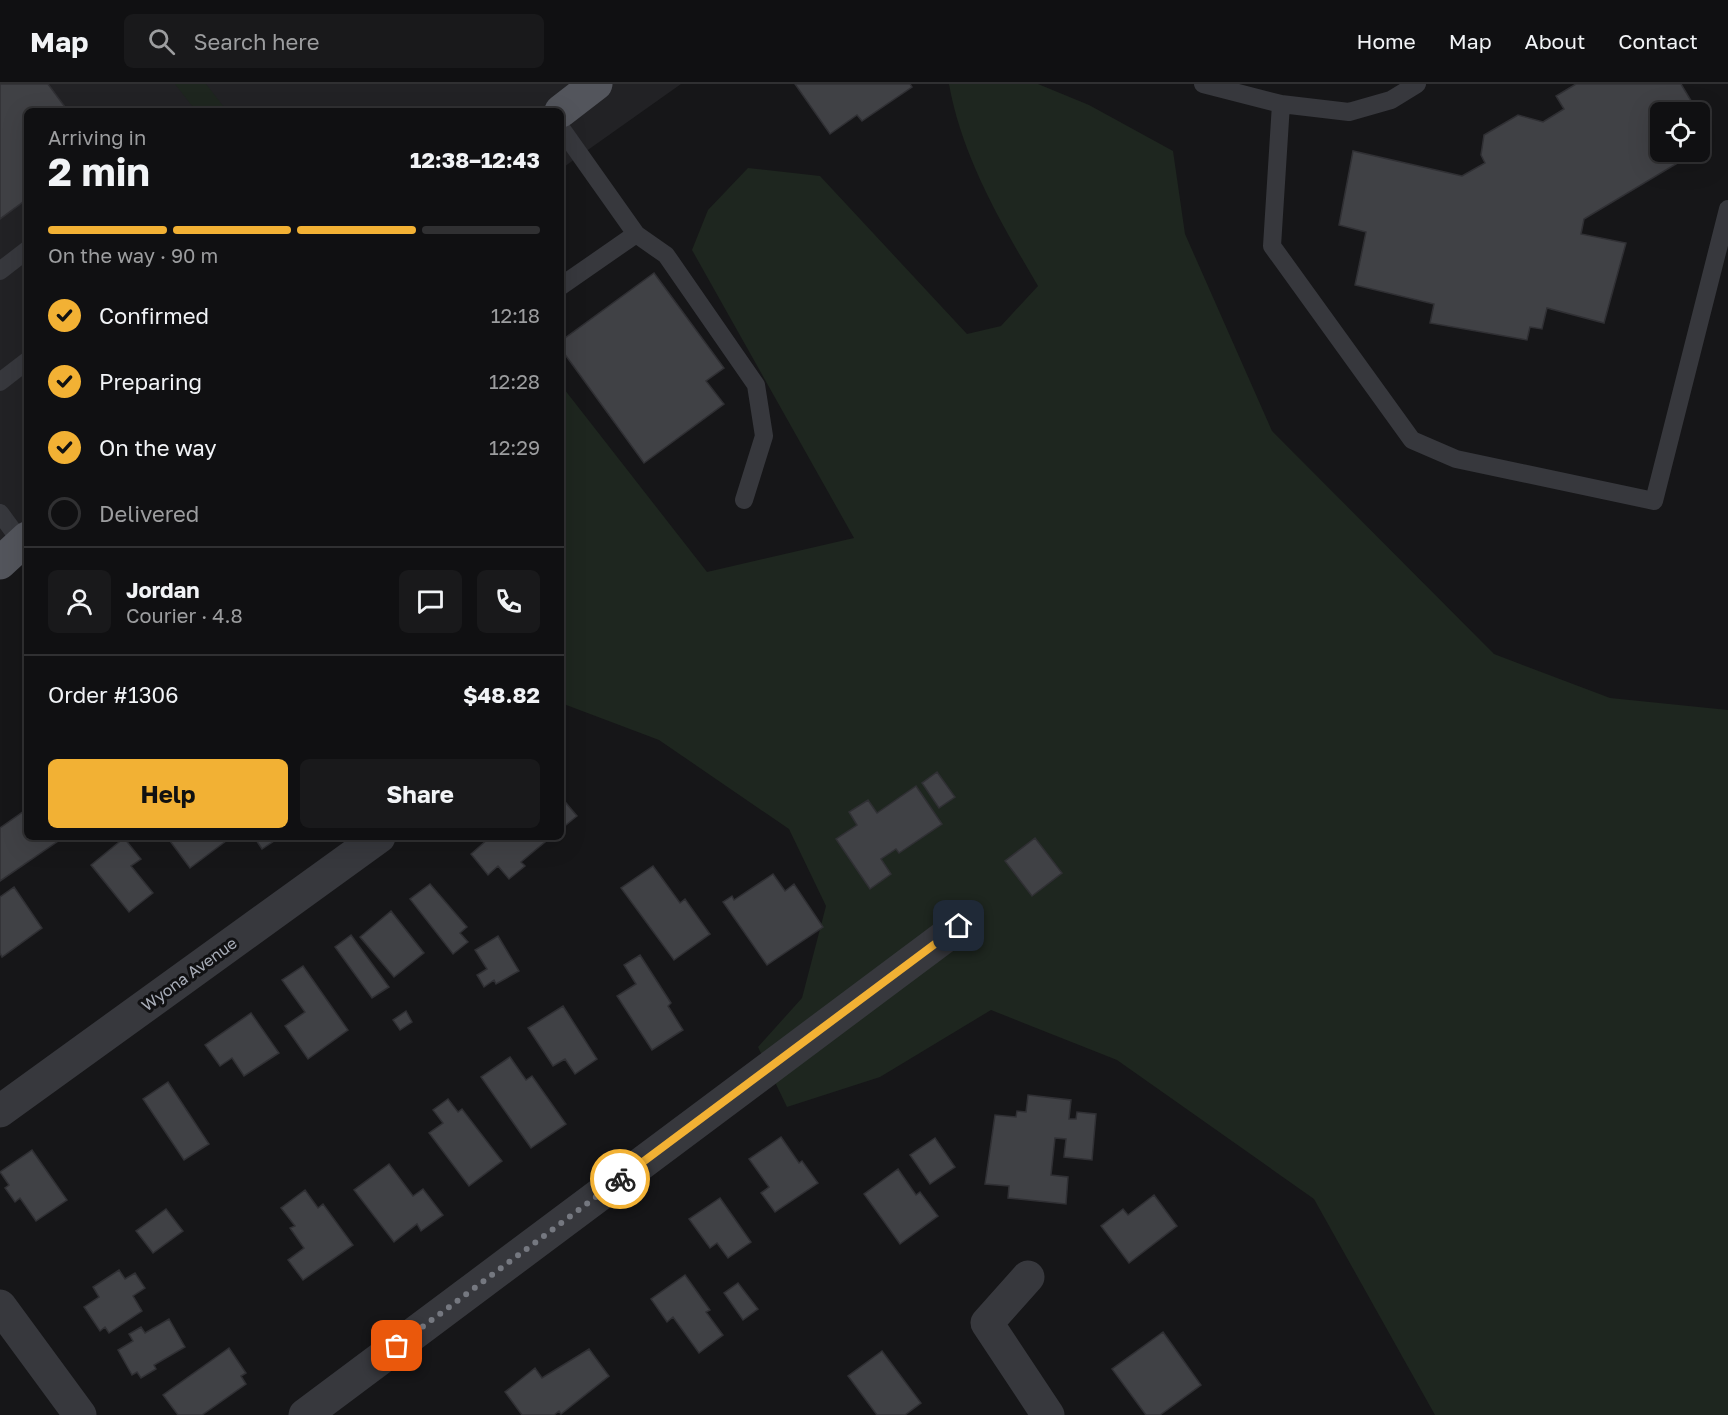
<!DOCTYPE html>
<meta charset="utf-8">
<style>
body{margin:0;font-family:"Golos Text",sans-serif;background:#19191b;color:#f1f3f6;height:100vh;display:flex;flex-direction:column;font-size:22px;white-space:nowrap}
*{box-sizing:border-box;margin:0}
p{font-size:20px;color:#9c9d9f}
.icon{flex:none;width:33px;height:33px;fill:none;stroke:currentColor;stroke-width:2;stroke-linecap:round;stroke-linejoin:round}
.map{position:relative;flex:1;overflow:hidden}
.side{position:absolute;left:24px;top:24px;width:540px;height:732px;display:flex;flex-direction:column;background:#101012;border-radius:9px;box-shadow:0 6px 24px #0002,0 0 0 2px #303032}
.side>*{flex:none}
.buttons{position:absolute;left:1650px;top:18px;display:grid;gap:12px}
.buttons a{display:grid;place-items:center;width:60px;height:60px;border-radius:9px;background:#101012;box-shadow:0 6px 24px #0002,0 0 0 2px #303032;font-size:30px}
.pin{position:absolute;display:grid;place-items:center;width:51px;height:51px;color:#fff;margin:-26px;border-radius:12px;box-shadow:0 3px 9px #0006}
.courier{position:absolute;display:grid;place-items:center;width:60px;height:60px;margin:-30px;border:4px solid #f2b134;border-radius:50%;background:#fff;color:#222;box-shadow:0 2px 8px #0007}
.overview em{font-style:normal;font-weight:700}
.overview div{display:flex;flex-direction:column-reverse}
.overview{display:flex;align-items:center;justify-content:space-between;height:102px;padding:0 24px}
h1{font-size:39px;font-weight:700;line-height:45px}
.bar{display:grid;grid-template-columns:repeat(4,1fr);gap:9px 6px;align-content:center;height:72px;padding:0 24px}
.bar i{height:8px;border-radius:4px;background:#303032}
.bar .active{background:#f2b134}
.bar p{grid-column:span 4}
.line{display:flex;align-items:center;gap:15px;padding:0 24px;border-top:2px solid #303032}
.line div{flex:1}
.round{display:grid;place-items:center;flex:none;width:63px;height:63px;border-radius:9px;background:#19191b}
ol{padding:0 24px;list-style:none}
li{display:flex;align-items:center;gap:18px;height:66px}
li p{margin-inline-start:auto}
li .icon{padding:6px;border-radius:50%;background:#f2b134;color:#111;stroke-width:4}
li:last-child{color:#9c9d9f}
li i{width:33px;height:33px;border:3px solid #303032;border-radius:50%}
.button{display:flex;gap:12px;margin-top:auto;padding:12px 24px}
.button a{flex:1;height:69px;border-radius:9px;background:#f2b134;color:#111;font-size:24px;font-weight:700;line-height:69px;text-align:center}
.button a+a{background:#19191b;color:#f1f3f6}
header{display:flex;align-items:center;gap:36px;box-sizing:border-box;height:84px;padding:0 30px;background:#101012;border-bottom:2px solid #303032}
header strong{font-size:28px}
nav{display:flex;gap:33px;margin-inline-start:auto;font-size:21px}
.search{width:420px;height:54px;background:#19191b;display:flex;align-items:center;gap:15px;box-sizing:border-box;padding:0 21px;border-radius:9px;color:#9c9d9f;font-size:22px}
.map>svg:first-child{display:block}
</style>
<header>
<strong>Map</strong>
<div class="search"><svg class="icon" aria-label="search" viewBox="0 0 24 24"><circle cx="10" cy="10" r="6"/><path d="M15 15l6 6"/></svg>Search here</div>
<nav><a>Home</a><a>Map</a><a>About</a><a>Contact</a></nav>
</header>
<div class="map">
<svg width="1728" height="1331" viewBox="0 0 1728 1331">
<rect width="100%" height="100%" fill="#161618"/>
<path fill="#222225" d="M0,0H681L561,85V27H27V464L0,483Z"/>
<path fill="#1e261f" d="M175,0H206L227,27H196Z
M949,0H1038L1089,21L1173,67L1185,150L1272,347L1494,570L1610,614L1728,626V1331H1435L1314,1115L1117,976L991,926L880,993L787,1023L758,963L802,914L826,822L789,745L659,656L561,619V301L707,488L854,454L692,166L708,126L748,84L820,92L967,250L1001,242L1038,202C1001,139 962,73 949,0Z"/>
<path fill="#404145" stroke="#303034" stroke-width="1.5" d="M0,0H48L68,27H27V115L0,135Z
M795,0H910L912,3L862,37L857,31L830,50Z
M1576,0H1681L1696,25L1689,28H1660V68H1696L1584,135L1581,150L1626,159L1604,239L1547,224L1542,245L1530,243L1527,256L1430,239L1434,220L1355,201L1366,148L1339,141L1353,67L1462,92L1485,79L1481,71L1484,51L1518,31L1543,38L1564,25L1556,12Z
M654,189L724,284L706,297L724,320L644,379L561,265V257Z
M937,688L955,713L939,724L922,699Z
M916,702L942,740L899,769L896,765L881,775L891,790L870,805L836,755L857,741L849,728L868,716L877,729Z
M561,713L577,732L561,745Z
M27,725V753H64L0,797V744Z
M167,753H229L230,754L190,784Z
M254,753H280L262,765Z
M486,753H551L521,778L525,782L509,795L498,782L488,791L471,770L488,755Z
M124,754L141,775L131,782L153,809L129,828L91,781Z
M1035,754L1062,789L1032,812L1005,777Z
M653,782L680,819L685,815L710,850L674,876L621,804Z
M773,790L785,807L794,800L823,843L767,881L723,818L732,812L734,816Z
M430,800L467,843L460,849L468,858L453,870L410,815Z
M14,803L42,844L2,873L0,869V813Z
M391,827L424,869L394,893L360,853Z
M351,851L389,903L372,914L335,863Z
M498,852L519,887L496,900L494,896L484,903L477,891L487,885L475,866Z
M640,871L671,919L668,922L683,946L652,966L617,912L636,900L624,881Z
M303,882L348,946L308,975L285,942L305,928L282,896Z
M563,922L597,975L575,990L565,975L553,982L528,944Z
M406,927L412,938L400,946L393,936Z
M251,929L279,969L244,992L232,974L220,982L205,961Z
M510,973L526,996L532,992L566,1040L531,1064L481,993Z
M168,998L209,1060L184,1076L143,1015Z
M1028,1011L1071,1016L1069,1035H1076L1077,1028L1096,1030L1092,1076L1064,1073L1066,1055L1055,1054L1051,1091L1068,1093L1066,1120L1008,1114L1009,1102L985,1100L995,1031L1016,1033L1017,1027L1026,1028Z
M448,1015L458,1028L462,1025L502,1077L469,1102L429,1049L443,1039L433,1026Z
M781,1053L799,1079L802,1077L818,1099L775,1128L761,1109L769,1103L749,1075Z
M935,1054L955,1083L930,1100L910,1071Z
M32,1066L67,1116L36,1137L20,1114L15,1118L5,1104L9,1101L0,1088Z
M389,1080L413,1112L423,1105L443,1131L421,1147L417,1140L394,1158L354,1106Z
M898,1085L916,1111L920,1108L938,1132L900,1160L864,1110Z
M305,1106L318,1124L323,1120L353,1161L303,1196L288,1176L304,1164L290,1144L295,1142L281,1124Z
M1154,1111L1177,1142L1129,1179L1101,1142L1123,1125L1128,1131Z
M720,1114L751,1158L728,1174L717,1159L710,1164L689,1135Z
M166,1125L183,1147L153,1169L136,1147Z
M119,1186L125,1195L135,1189L145,1204L133,1212L142,1227L109,1249L105,1243L100,1247L84,1223L99,1213L93,1203Z
M685,1191L710,1226L706,1228L723,1251L699,1269L673,1233L667,1238L651,1215Z
M738,1199L758,1225L743,1236L724,1209Z
M169,1235L185,1263L154,1281L156,1285L141,1294L137,1288L132,1291L118,1266L133,1257L129,1250L141,1243L145,1249Z
M1163,1248L1201,1301L1160,1331H1146L1112,1285Z
M229,1264L246,1289L241,1292L246,1300L202,1331H178L163,1311Z
M589,1265L609,1292L561,1330L559,1327L554,1331H522L505,1308L535,1284L542,1294Z
M882,1267L921,1319L905,1331H877L848,1292Z"/>
<g fill="none" stroke-linecap="round" stroke-linejoin="round">
<path stroke="#37383d" stroke-width="18" d="M1203,0L1281,20L1349,28L1391,16L1417,0
M1281,20L1272,162L1412,356L1456,375L1654,417L1728,125
M561,44L636,150L561,202
M636,150L666,171L756,301L764,352L744,416
M0,187L27,166
M0,298L27,277
M0,429L22,459"/>
<path stroke="#37383d" stroke-width="33" d="M0,1027L379,753
M1028,1193L987,1239L1048,1331
M0,1222L80,1331
M305,1331L959,842"/>
<path stroke="#53555c" stroke-width="33" d="M561,27L596,0
M0,479L27,454"/>
</g>
<g fill="none" stroke-linecap="round" stroke-linejoin="round">
<path stroke="#757880" stroke-width="6" stroke-dasharray="0 10.8" d="M397,1262L620,1095"/>
<path stroke="#f2b134" stroke-width="8" d="M620,1095L959,842"/>
</g>
<g text-anchor="middle" stroke-width="6" stroke-linejoin="round" paint-order="stroke">
<g font-size="16" fill="#a8adb8" stroke="#111113">
<text transform="translate(189 890) rotate(-36)" y="6">Wyona Avenue</text>
</g>
</g>
</svg>
<div class="buttons">
<a><svg class="icon" aria-label="locate" viewBox="0 0 24 24"><circle cx="12" cy="12" r="6"/><path d="M12 2v4M12 18v4M2 12h4M18 12h4"/></svg></a>
</div>
<div class="pin" style="left:397px;top:1262px;background:#ea580c"><svg class="icon" aria-label="bag" viewBox="0 0 24 24"><path d="M5 8h14l-1 12H6zM9 8a3 3 0 0 1 6 0"/></svg></div>
<div class="pin" style="left:959px;top:842px;background:#1f2937"><svg class="icon" aria-label="home" viewBox="0 0 24 24"><path d="M3 11l9-7 9 7M6 9v11h12V9"/></svg></div>
<div class="courier" style="left:620px;top:1095px"><svg class="icon" aria-label="bike" viewBox="0 0 24 24"><circle cx="6" cy="16" r="4"/><circle cx="18" cy="16" r="4"/><path d="M6 16l4-8h5l3 8M10 8l3 8H6M13 5h3"/></svg></div>
<section class="side">
<div class="overview"><div><h1>2 min</h1><p>Arriving in</p></div><em>12:38–12:43</em></div>
<div class="bar"><i class="active"></i><i class="active"></i><i class="active"></i><i></i><p>On the way · 90 m</p></div>
<ol>
<li><svg class="icon" aria-label="check" viewBox="0 0 24 24"><path d="M5 12l5 5 9-10"/></svg>Confirmed<p>12:18</p></li>
<li><svg class="icon" aria-label="check" viewBox="0 0 24 24"><path d="M5 12l5 5 9-10"/></svg>Preparing<p>12:28</p></li>
<li><svg class="icon" aria-label="check" viewBox="0 0 24 24"><path d="M5 12l5 5 9-10"/></svg>On the way<p>12:29</p></li>
<li><i></i>Delivered</li>
</ol>
<div class="line" style="height:108px"><a class="round"><svg class="icon" aria-label="person" viewBox="0 0 24 24"><circle cx="12" cy="8" r="4"/><path d="M4 21q1-7 8-7t8 7"/></svg></a><div><b>Jordan</b><p>Courier · 4.8</p></div><a class="round"><svg class="icon" aria-label="chat" viewBox="0 0 24 24"><path d="M4 5h16v11H9l-5 4z"/></svg></a><a class="round"><svg class="icon" aria-label="phone" viewBox="0 0 24 24"><path d="M5 4h4l2 5-3 2q2 4 5 5l2-3 5 2v4C11 20 4 13 5 4z"/></svg></a></div>
<div class="line" style="height:78px"><div>Order #1306</div><b>$48.82</b></div>
<div class="button"><a>Help</a><a>Share</a></div>
</section>
</div>
